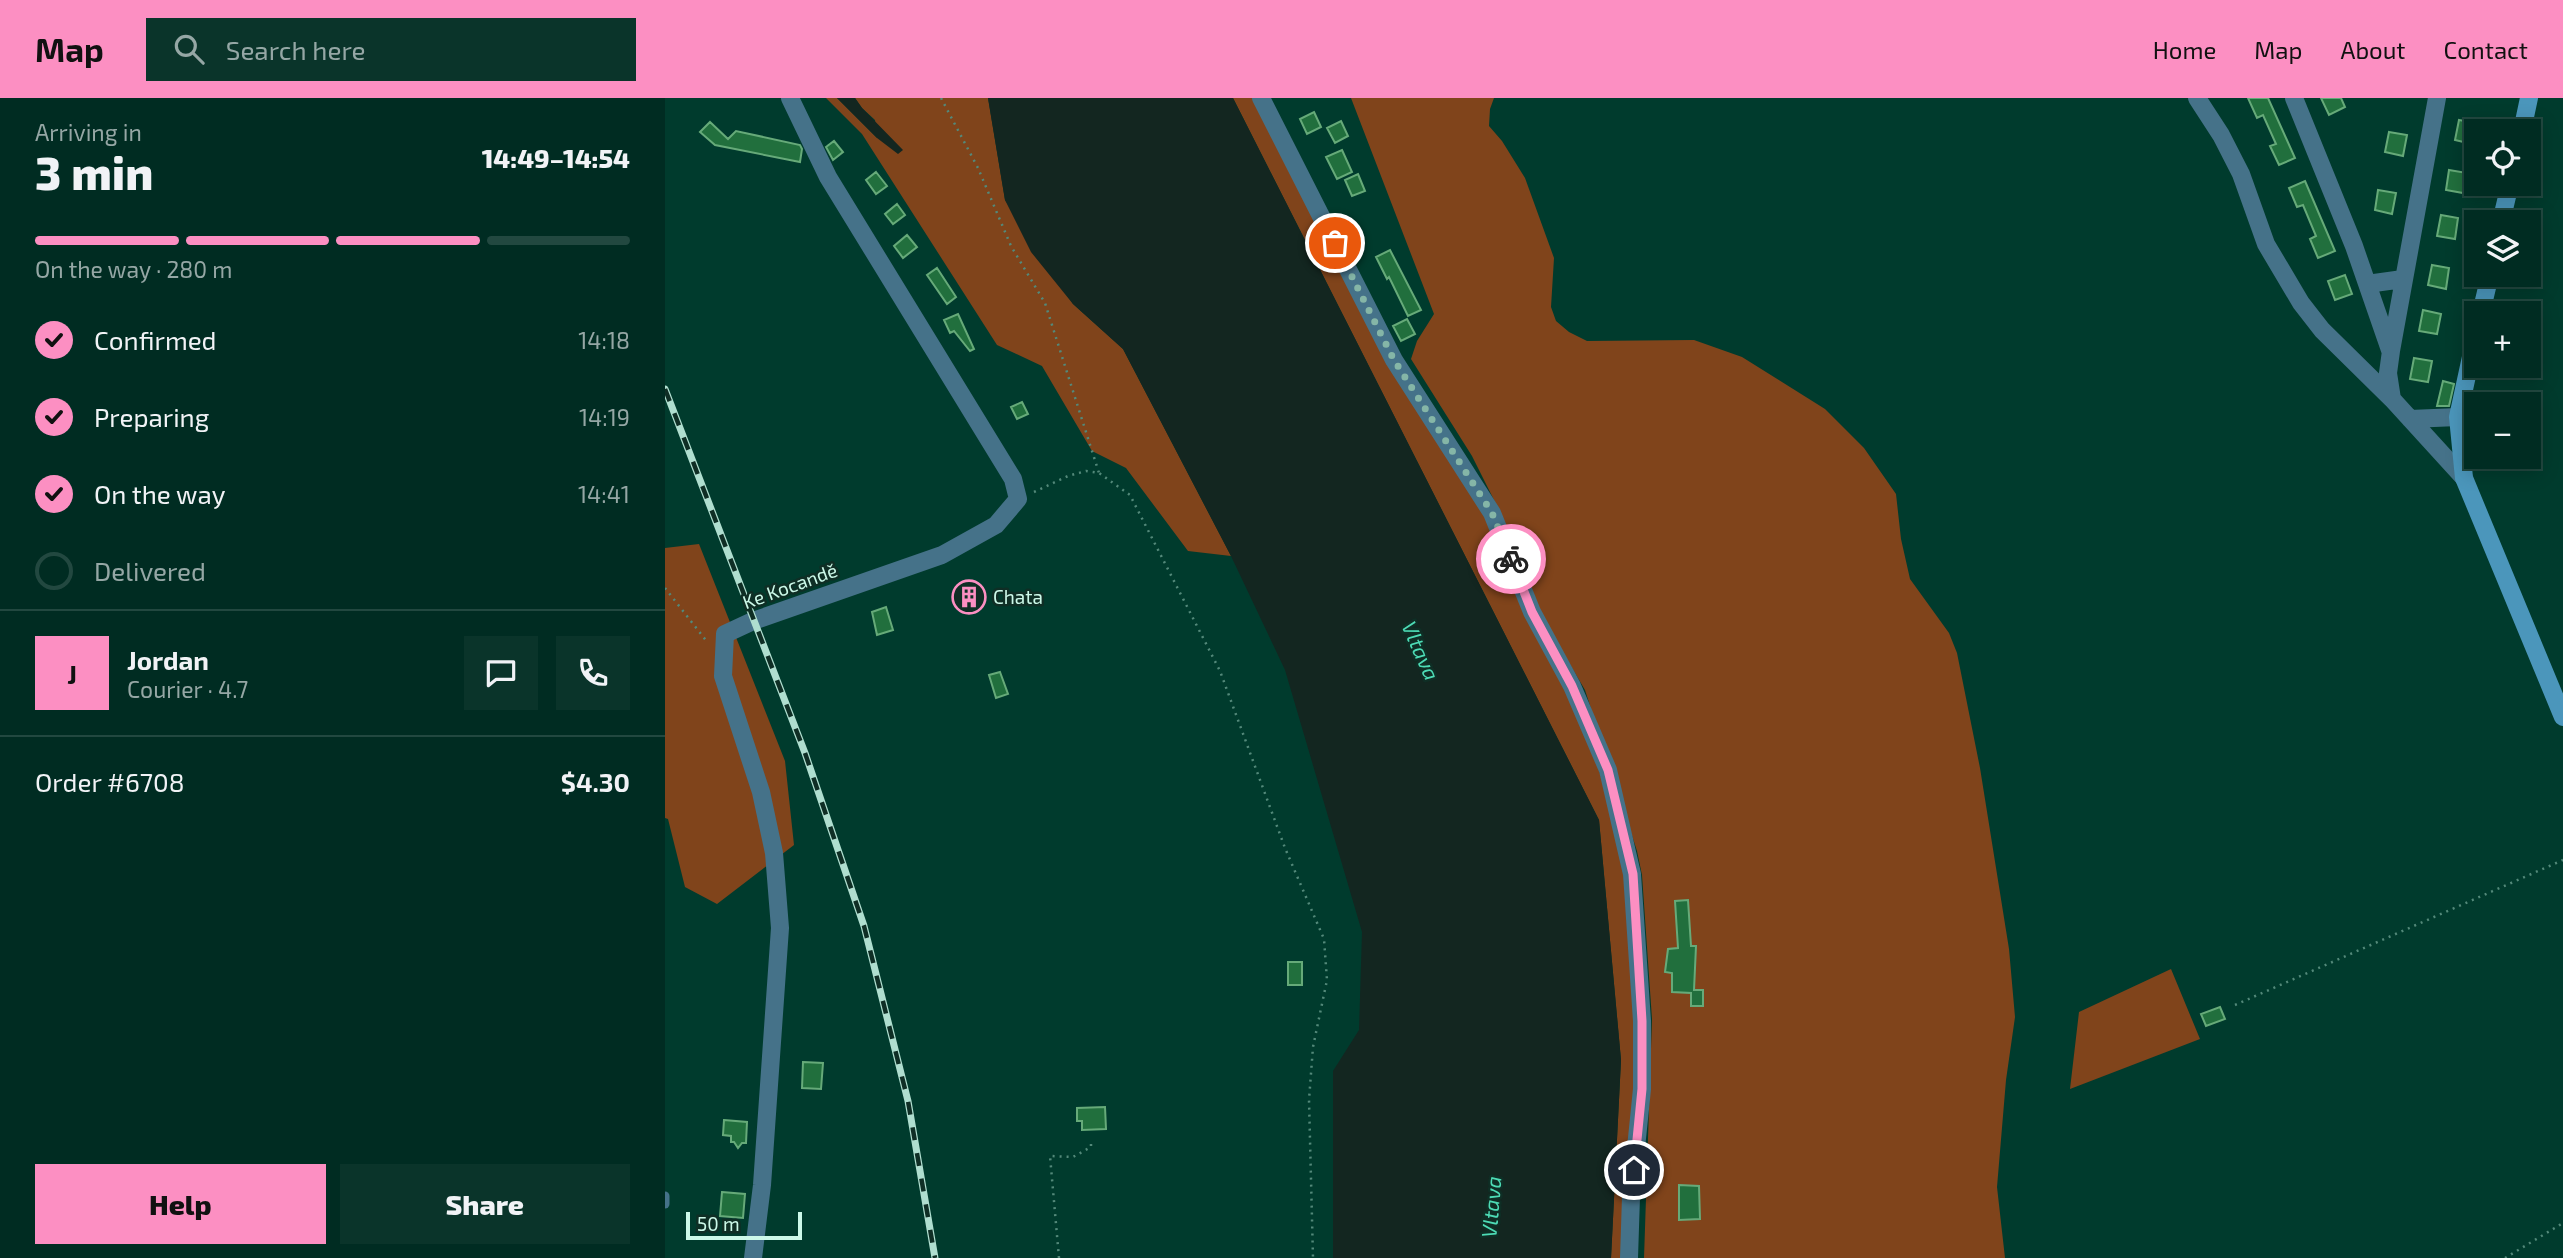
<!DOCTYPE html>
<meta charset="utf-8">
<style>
body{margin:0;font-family:"Exo 2",sans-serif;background:#0a342a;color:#f1f3f6;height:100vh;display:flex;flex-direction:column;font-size:26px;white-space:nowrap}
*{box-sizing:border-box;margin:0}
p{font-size:23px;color:#95a7a5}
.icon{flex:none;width:38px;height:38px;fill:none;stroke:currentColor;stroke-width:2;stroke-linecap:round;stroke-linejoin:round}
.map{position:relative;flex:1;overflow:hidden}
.details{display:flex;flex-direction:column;background:#002c22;width:665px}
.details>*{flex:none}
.controls{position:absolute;left:1799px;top:21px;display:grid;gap:14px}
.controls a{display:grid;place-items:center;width:77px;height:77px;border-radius:0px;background:#002c22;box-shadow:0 4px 18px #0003,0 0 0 2px #224840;font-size:35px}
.scale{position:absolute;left:21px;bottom:18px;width:116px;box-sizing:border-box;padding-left:7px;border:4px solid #ccf9e9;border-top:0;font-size:19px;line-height:24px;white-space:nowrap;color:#ccf9e9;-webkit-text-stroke:5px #0f2e25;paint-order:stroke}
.pin{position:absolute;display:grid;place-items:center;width:60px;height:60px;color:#fff;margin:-30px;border:4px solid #fff;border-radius:50%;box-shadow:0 2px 7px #0007}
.courier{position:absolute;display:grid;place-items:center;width:70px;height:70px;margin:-35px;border:5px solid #fc8fc2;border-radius:50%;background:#fff;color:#222;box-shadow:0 2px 9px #0007}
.summary em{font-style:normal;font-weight:800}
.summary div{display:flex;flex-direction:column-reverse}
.summary{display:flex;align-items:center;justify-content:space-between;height:119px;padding:0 35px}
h1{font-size:46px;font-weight:800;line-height:52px}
.bar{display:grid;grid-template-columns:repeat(4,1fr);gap:10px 7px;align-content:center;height:84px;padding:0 35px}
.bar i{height:9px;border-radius:5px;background:#224840}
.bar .active{background:#fc8fc2}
.bar p{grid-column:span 4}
.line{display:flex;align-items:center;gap:18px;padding:0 35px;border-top:2px solid #224840}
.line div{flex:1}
.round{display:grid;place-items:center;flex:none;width:74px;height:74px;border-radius:0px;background:#0a342a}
ol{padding:0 35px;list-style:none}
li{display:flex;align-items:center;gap:21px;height:77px}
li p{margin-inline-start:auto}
li .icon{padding:7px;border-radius:50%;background:#fc8fc2;color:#111;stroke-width:4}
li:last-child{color:#95a7a5}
li i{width:38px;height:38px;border:4px solid #224840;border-radius:50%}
.cta{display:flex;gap:14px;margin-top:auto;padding:14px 35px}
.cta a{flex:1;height:80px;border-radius:0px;background:#fc8fc2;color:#111;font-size:28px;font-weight:800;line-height:80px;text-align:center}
.cta a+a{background:#0a342a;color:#f1f3f6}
header{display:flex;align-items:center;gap:42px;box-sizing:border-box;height:98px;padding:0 35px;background:#fc8fc2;color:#111}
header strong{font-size:33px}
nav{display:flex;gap:38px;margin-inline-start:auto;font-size:24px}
.search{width:490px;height:63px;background:#0a342a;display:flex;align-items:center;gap:18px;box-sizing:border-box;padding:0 24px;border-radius:0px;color:#95a7a5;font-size:26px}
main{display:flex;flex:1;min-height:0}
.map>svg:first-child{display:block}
</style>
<header>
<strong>Map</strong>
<div class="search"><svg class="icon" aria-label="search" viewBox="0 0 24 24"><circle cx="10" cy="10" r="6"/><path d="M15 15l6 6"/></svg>Search here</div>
<nav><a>Home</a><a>Map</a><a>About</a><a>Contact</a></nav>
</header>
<main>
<section class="details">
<div class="summary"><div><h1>3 min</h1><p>Arriving in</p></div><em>14:49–14:54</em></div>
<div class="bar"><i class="active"></i><i class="active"></i><i class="active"></i><i></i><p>On the way · 280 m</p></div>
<ol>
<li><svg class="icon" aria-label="check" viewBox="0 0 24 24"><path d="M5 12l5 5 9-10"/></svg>Confirmed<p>14:18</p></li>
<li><svg class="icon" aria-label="check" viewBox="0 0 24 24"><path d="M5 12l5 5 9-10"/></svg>Preparing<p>14:19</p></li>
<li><svg class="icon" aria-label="check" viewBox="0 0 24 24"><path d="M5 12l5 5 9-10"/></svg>On the way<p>14:41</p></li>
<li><i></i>Delivered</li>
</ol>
<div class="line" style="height:126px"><b class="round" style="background:#fc8fc2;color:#111">J</b><div><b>Jordan</b><p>Courier · 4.7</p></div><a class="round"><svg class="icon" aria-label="chat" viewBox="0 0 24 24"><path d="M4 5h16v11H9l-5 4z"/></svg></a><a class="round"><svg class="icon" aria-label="phone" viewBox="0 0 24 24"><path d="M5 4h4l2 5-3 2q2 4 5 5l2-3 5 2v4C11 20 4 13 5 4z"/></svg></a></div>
<div class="line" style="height:91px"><div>Order #6708</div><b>$4.30</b></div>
<div class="cta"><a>Help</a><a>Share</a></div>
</section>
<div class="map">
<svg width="1898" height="1160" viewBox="0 0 1898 1160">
<rect width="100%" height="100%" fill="#003b2d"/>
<path fill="#80441b" d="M161,0H172L212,40L210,22L197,10L190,0H323L340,102L408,206L458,251L566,458L523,453L461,370L427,353L377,268L332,247L197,36Z
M568,0H596L729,262L827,415L907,588L967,776L977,923L964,1160H946L956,962L934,722Z
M686,0H829L825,11L824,28L837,43L860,80L889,160L886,209L891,223L904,234L922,243L1029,242L1077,259L1160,311L1199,350L1231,396L1236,441L1245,481L1284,535L1292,555L1315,670L1344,851L1350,919L1341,982L1332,1089L1340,1160H979L987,921L977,777L972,753L920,592L876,517L834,412L807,358L746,261L752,243L769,216Z
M34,446L120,663L129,747L52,806L20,789L3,721L0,720V450Z
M1506,871L1535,941L1405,991L1414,914Z"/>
<path fill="#132620" d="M172,0H190L197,10L238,52L233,56L212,40Z
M323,0H568L934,722L956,962L946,1160H668V973L694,932L697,834L620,572L566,458L458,251L408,206L366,154L340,102Z"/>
<path fill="#216f3d" stroke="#66aa79" stroke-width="2" d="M1583,0H1603L1630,60L1614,67L1605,48L1611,46L1598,17L1592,20Z
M1656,0H1676L1680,9L1664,17Z
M649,14L656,29L642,36L635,21Z
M1794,22L1811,25L1807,46L1790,42Z
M676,23L683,38L670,45L662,30Z
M45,24L63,41L71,33L135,47L137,51L135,64L50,47L35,34Z
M1724,34L1742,37L1738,58L1720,54Z
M169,43L178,54L168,62L161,49Z
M677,52L687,74L672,81L661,59Z
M1784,72L1802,75L1798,95L1781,92Z
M211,74L222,88L211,96L201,82Z
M693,76L700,93L687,98L680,82Z
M1640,83L1670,153L1653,160L1645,141L1651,138L1638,107L1632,109L1624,90Z
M1713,92L1731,95L1727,116L1710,112Z
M232,106L240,117L228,126L220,116Z
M1776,117L1793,120L1790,141L1772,138Z
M242,137L252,149L238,160L229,148Z
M725,152L756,212L743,218L724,179L722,181L711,159Z
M1767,167L1784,170L1781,191L1763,187Z
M272,170L291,199L282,206L262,177Z
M1680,177L1687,196L1670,202L1663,183Z
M1758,212L1776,216L1772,236L1754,233Z
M293,216L309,251L305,253L289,233L285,235L279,222Z
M742,221L750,236L736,243L728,228Z
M1749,260L1767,263L1763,284L1745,281Z
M1778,283L1789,286L1784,308H1772Z
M357,304L363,316L352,321L346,309Z
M221,509L228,532L212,537L207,514Z
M335,574L343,596L331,600L324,577Z
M1023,802L1026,848H1031L1029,892H1038V908H1026V895L1007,894V875L1000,874L1003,851L1013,850L1010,803Z
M623,864H637V887H623Z
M1555,909L1560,921L1541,928L1536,916Z
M138,964L158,965L156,991L137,990Z
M440,1009L441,1031L417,1032V1023H412V1010Z
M59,1022L82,1024L81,1045H77L73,1050L69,1044H66V1038L58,1037Z
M1014,1087L1034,1088L1035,1121L1014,1122Z
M57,1094L80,1096L78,1120L55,1118Z"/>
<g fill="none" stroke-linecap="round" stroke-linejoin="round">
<path stroke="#53897a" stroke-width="2.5" stroke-dasharray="2 5" stroke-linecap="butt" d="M276,0L313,70L346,148L380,205L434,375
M369,394L403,378L421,373L434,375L465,397L555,573L620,750L659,841L662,882L648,949L644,1002L648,1160
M0,490L43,545
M1570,907L1898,762
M394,1160L385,1058L408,1059L426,1049V1044
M1840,1160L1898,1125"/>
<path stroke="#457289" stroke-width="9" d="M0,1098V1106"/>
<path stroke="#457289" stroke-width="18" d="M596,0L729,262L827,415L867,514L907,588L943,672L967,776L977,923V991L966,1099L964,1160
M1532,0L1556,37L1576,76L1601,146L1636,205L1657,232L1727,301L1799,380
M1629,0L1689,148L1725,252
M1702,186L1738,181
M1727,301L1723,275L1726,253L1772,0
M1745,321L1793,319
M88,1160L97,1087L115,830L109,755L96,694L58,578L60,536L88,523L277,457L331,427L353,401L348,381L163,79L125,0"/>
<path stroke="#4b96bb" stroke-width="18" d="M1857,33L1864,0
M1836,124L1845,86
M1816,215L1825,177
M1811,236L1793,319L1799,380L1898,619"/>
<defs>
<path id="rail" d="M0,291L140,655L199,828L243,1003L270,1160"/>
</defs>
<use href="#rail" stroke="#afdecf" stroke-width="7"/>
<use href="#rail" stroke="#0f2e25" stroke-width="4.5" stroke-dasharray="13" stroke-linecap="butt"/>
</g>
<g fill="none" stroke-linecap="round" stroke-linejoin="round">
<path stroke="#85b6a7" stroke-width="7" stroke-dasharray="0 12.6" d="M670,145L729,262L827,415L846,461"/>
<path stroke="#fc8fc2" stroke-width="9" d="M846,461L867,514L907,588L943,672L968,776L977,923V991L969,1072"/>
</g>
<defs>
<symbol id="building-ring" viewBox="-11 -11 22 22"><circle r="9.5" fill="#0f2e25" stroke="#fc8fc2" stroke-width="1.5"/><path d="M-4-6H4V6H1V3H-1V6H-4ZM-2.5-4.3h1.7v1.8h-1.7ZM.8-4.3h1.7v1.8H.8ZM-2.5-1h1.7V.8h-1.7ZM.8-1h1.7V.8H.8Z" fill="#fc8fc2"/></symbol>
</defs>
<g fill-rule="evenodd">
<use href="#building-ring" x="285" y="480" width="38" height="38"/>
</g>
<g text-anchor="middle" stroke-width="5" stroke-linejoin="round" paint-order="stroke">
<g font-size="19" fill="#ccf9e9" stroke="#0f2e25">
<text transform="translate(125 488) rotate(-20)" y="7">Ke Kocandě</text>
</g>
<g font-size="19" fill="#ccf9e9" stroke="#0f2e25" text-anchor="start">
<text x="328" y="506">Chata</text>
</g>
<g font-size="21" font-style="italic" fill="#4ddbb5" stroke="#0f2e25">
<text transform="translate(755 553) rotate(66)" y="7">Vltava</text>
<text transform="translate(827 1109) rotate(-85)" y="7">Vltava</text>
</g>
</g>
</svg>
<div class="controls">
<a><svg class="icon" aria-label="locate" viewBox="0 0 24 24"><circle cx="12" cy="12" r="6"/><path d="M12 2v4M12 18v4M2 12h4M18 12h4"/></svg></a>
<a><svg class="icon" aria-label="layers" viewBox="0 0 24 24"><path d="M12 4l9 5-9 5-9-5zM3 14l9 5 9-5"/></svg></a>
<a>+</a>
<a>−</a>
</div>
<div class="scale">50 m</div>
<div class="pin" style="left:670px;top:145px;background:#ea580c"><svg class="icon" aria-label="bag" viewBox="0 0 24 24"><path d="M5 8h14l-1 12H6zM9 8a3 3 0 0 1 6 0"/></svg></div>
<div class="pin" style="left:969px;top:1072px;background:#1f2937"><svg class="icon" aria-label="home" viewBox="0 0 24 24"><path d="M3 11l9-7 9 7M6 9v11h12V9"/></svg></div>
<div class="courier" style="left:846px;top:461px"><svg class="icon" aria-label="bike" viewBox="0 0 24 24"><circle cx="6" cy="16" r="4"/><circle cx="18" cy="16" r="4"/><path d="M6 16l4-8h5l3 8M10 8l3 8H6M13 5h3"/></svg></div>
</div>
</main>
